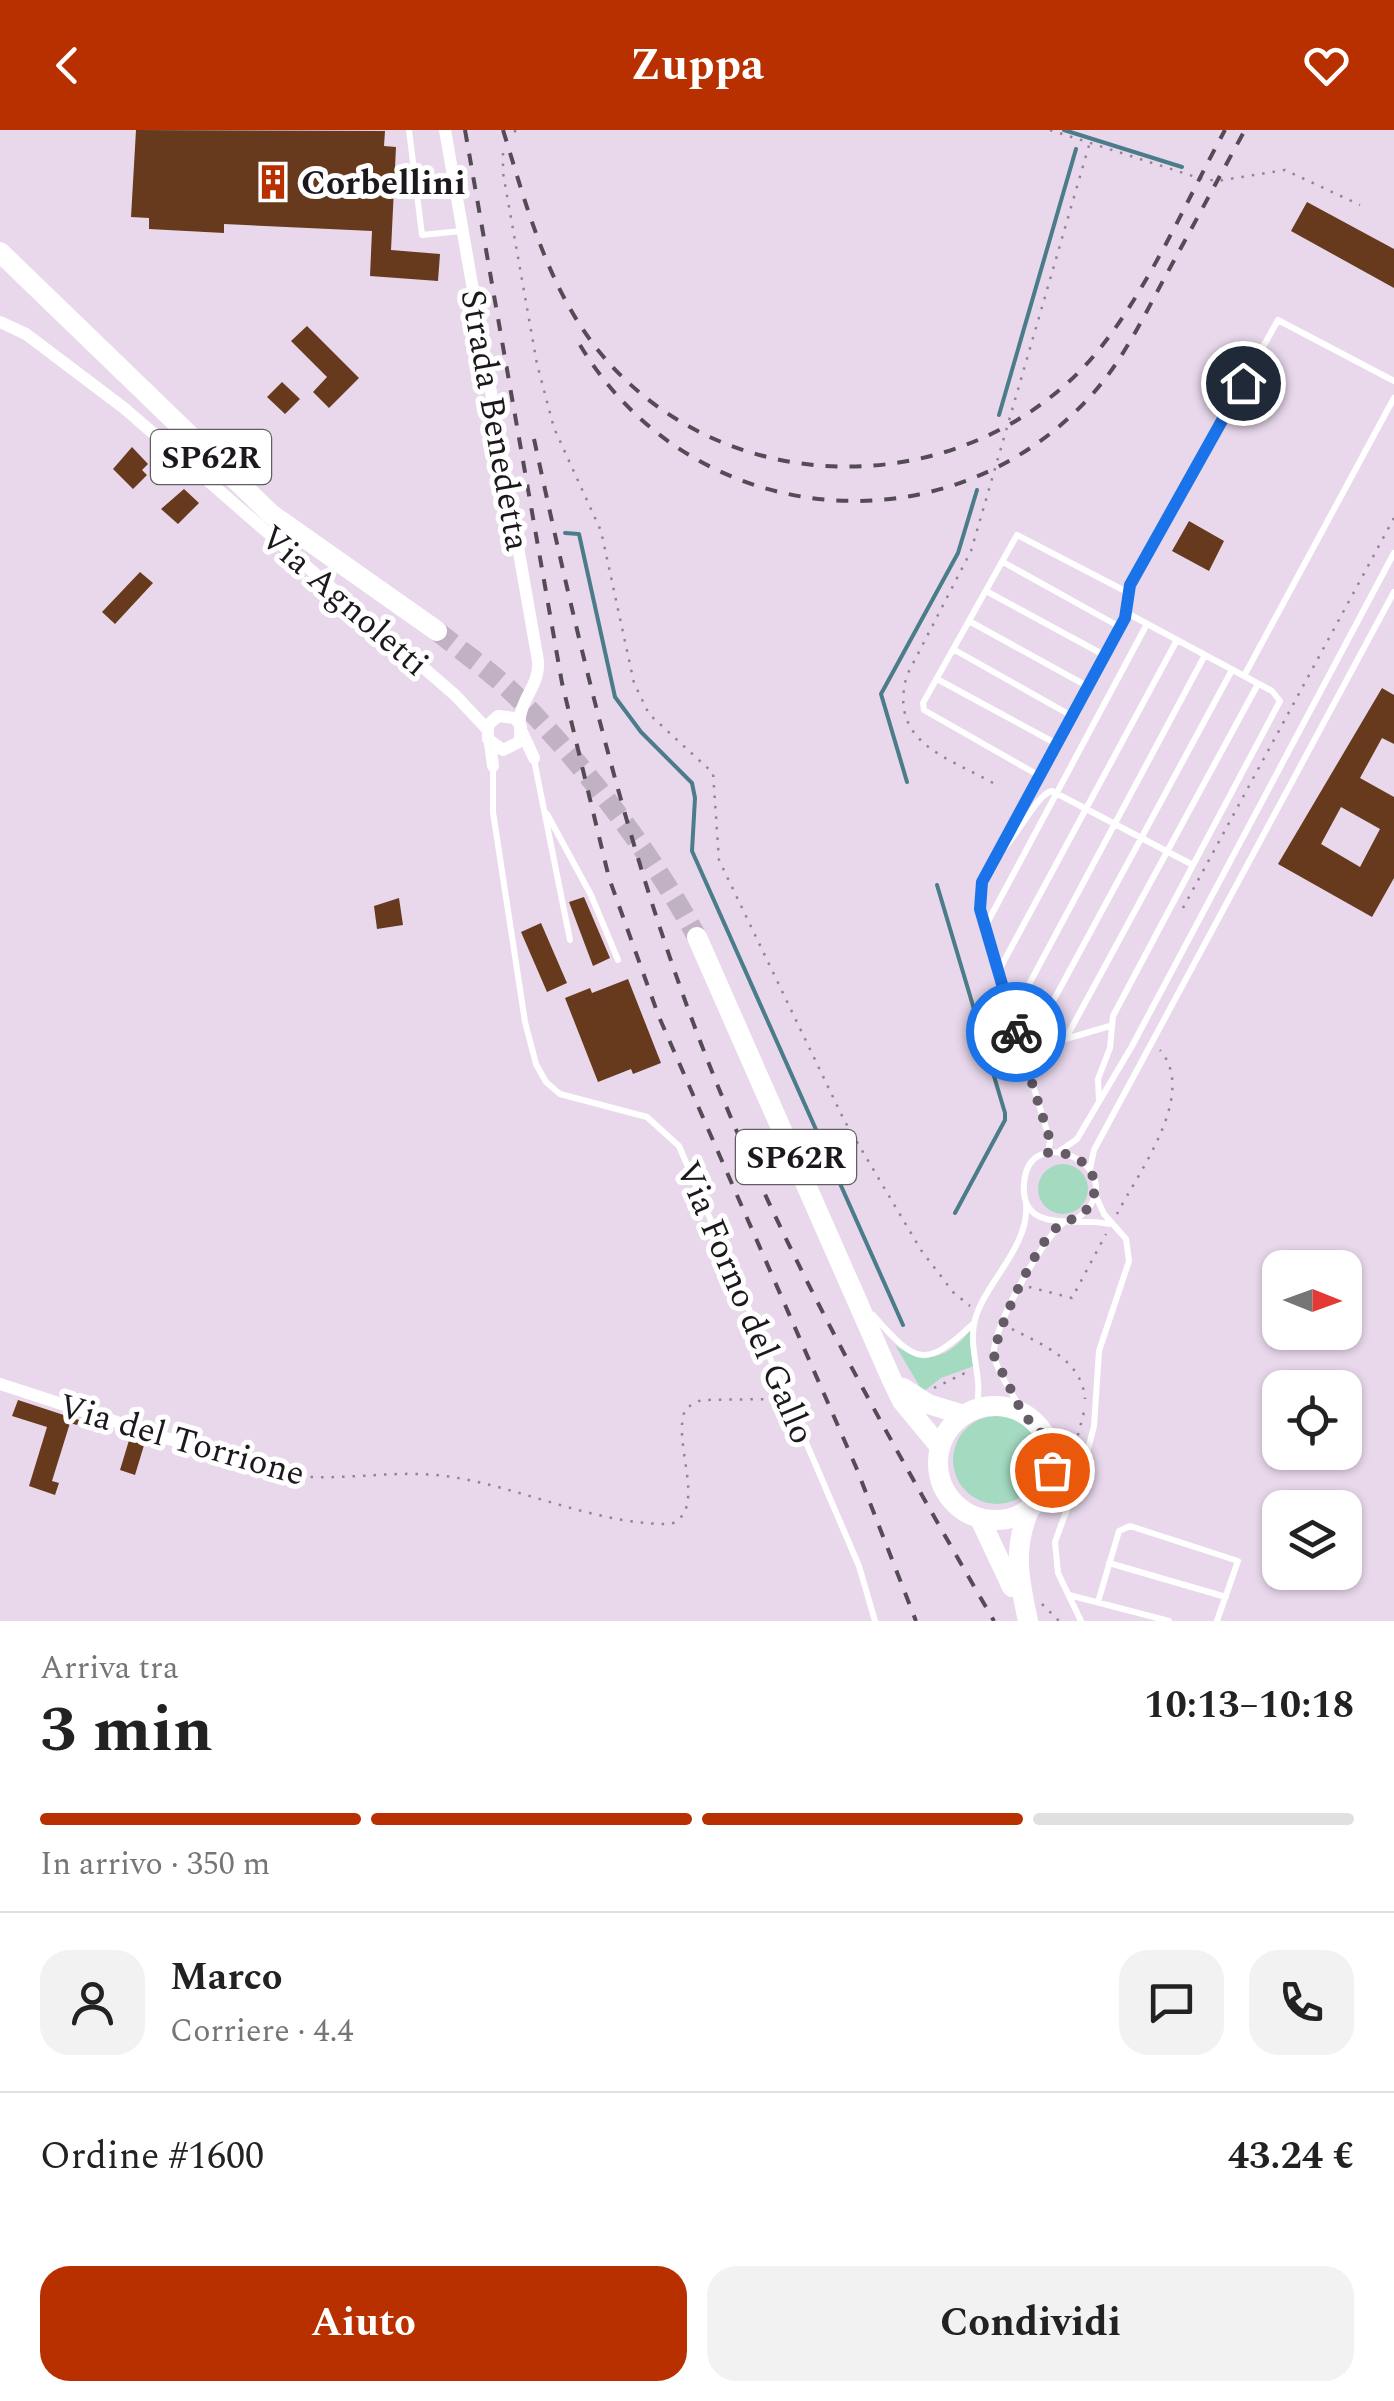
<!DOCTYPE html>
<html lang="it">
<meta charset="utf-8">
<style>
body{margin:0;font-family:Spectral,serif;background:#f2f2f2;color:#222;height:100vh;display:flex;flex-direction:column;font-size:38px;white-space:nowrap}
*{box-sizing:border-box;margin:0}
p{font-size:32px;color:#767676}
.icon{flex:none;width:55px;height:55px;fill:none;stroke:currentColor;stroke-width:2;stroke-linecap:round;stroke-linejoin:round}
.map{position:relative;height:1491px;overflow:hidden}
.drawer{display:flex;flex-direction:column;background:#fff;flex:1}
.drawer>*{flex:none}
.needle{width:65px;rotate:91deg}
.tools{position:absolute;left:1262px;top:1120px;display:grid;gap:20px}
.tools a{display:grid;place-items:center;width:100px;height:100px;border-radius:20px;background:#fff;box-shadow:0 2px 8px #0004;font-size:50px}
.pin{position:absolute;display:grid;place-items:center;width:85px;height:85px;color:#fff;margin:-42px;border:5px solid #fff;border-radius:50%;box-shadow:0 2px 10px #0007}
.courier{position:absolute;display:grid;place-items:center;width:100px;height:100px;margin:-50px;border:8px solid #1a73e8;border-radius:50%;background:#fff;color:#222;box-shadow:0 2px 12px #0007}
.headline em{font-style:normal;font-weight:700}
.headline div{display:flex;flex-direction:column-reverse}
.headline{display:flex;align-items:center;justify-content:space-between;height:170px;padding:0 40px}
h1{font-size:65px;font-weight:700;line-height:75px}
.bar{display:grid;grid-template-columns:repeat(4,1fr);gap:15px 10px;align-content:center;height:120px;padding:0 40px}
.bar i{height:12px;border-radius:8px;background:#e0e0e0}
.bar .on{background:#b93000}
.bar p{grid-column:span 4}
.line{display:flex;align-items:center;gap:25px;padding:0 40px;border-top:2px solid #e0e0e0}
.line div{flex:1}
.round{display:grid;place-items:center;flex:none;width:105px;height:105px;border-radius:30px;background:#f2f2f2}
.primary-button{display:flex;gap:20px;margin-top:auto;padding:20px 40px}
.primary-button a{flex:1;height:115px;border-radius:30px;background:#b93000;color:#fff;font-size:40px;font-weight:700;line-height:115px;text-align:center}
.primary-button a+a{background:#f2f2f2;color:#222}
header{display:flex;justify-content:space-between;align-items:center;height:130px;padding:0 40px;background:#b93000;color:#fff;font-size:45px;font-weight:700}
.map>svg:first-child{display:block}
</style>
<header><svg class="icon" aria-label="back" viewBox="0 0 24 24"><path d="M15 5l-7 7 7 7"/></svg>Zuppa<svg class="icon" aria-label="heart" viewBox="0 0 24 24"><path d="M12 20l-8-8c-3-5 5-10 8-4 3-6 11-1 8 4z"/></svg></header>
<div class="map">
<svg width="1394" height="1491" viewBox="0 0 1394 1491">
<rect width="100%" height="100%" fill="#e9d8ec"/>
<path fill="#a3dac0" d="M1038 1059a25 25 0 1 1 50 0a25 25 0 1 1-50 0Z
M971,1199L974,1236L941,1248L923,1262L895,1215C925,1237 951,1227 971,1199Z
M953 1330a44 44 0 1 1 88 0a44 44 0 1 1-88 0Z"/>
<g fill="none" stroke-linecap="round" stroke-linejoin="round">
<path stroke="#4a7c89" stroke-width="4" d="M1064,0L1182,37
M999,285L1076,19
M565,403L579,404L615,567L641,602L692,653L695,668L692,721L903,1195
M907,652L881,564L958,423L977,360
M937,755L1005,983V990L955,1083"/>
</g>
<path fill="#673a1d" fill-rule="evenodd" d="M136,0L385,1L384,16L396,17L391,120L440,124L438,151L370,146L372,101L224,94V103L149,99V88L131,87Z
M1307,72L1394,119V158L1291,101Z
M307,196L359,248L329,278L313,262L327,247L291,211Z
M282,252L300,269L285,284L267,267Z
M132,317L148,334L142,340L147,345L133,359L113,339Z
M184,359L199,373L178,394L161,379Z
M1189,391L1224,411L1209,441L1172,421Z
M140,442L153,453L115,494L102,482Z
M1382,558L1394,565V614L1382,608L1360,648L1394,667V748L1372,787L1278,734ZM1341,677L1380,699L1360,737L1321,714Z
M584,767L610,828L593,836L569,772Z
M399,768L403,795L377,799L374,776Z
M541,793L567,853L547,862L521,802Z
M628,849L661,933L633,944L631,939L598,952L565,868L590,858L592,863Z
M18,1270L79,1290L77,1295L70,1293L52,1351L59,1353L55,1365L29,1356L47,1297L12,1286Z
M130,1307L145,1312L135,1345L120,1340Z"/>
<g fill="none" stroke-linecap="round" stroke-linejoin="round">
<path stroke="#c0b1c3" stroke-width="20" stroke-dasharray="20 10" stroke-linecap="butt" d="M437,501C465,524 496,545 521,571C589,641 650,721 697,807"/>
<path stroke="#918593" stroke-width="2.5" stroke-dasharray="2.5 8" stroke-linecap="butt" d="M515,0V5
M1050,0L1199,48L1217,51L1285,40L1360,75
M503,23V43L537,234L554,298L601,401L634,553L649,584L713,643L719,730L844,990L921,1120L953,1162L970,1176
M993,653C945,626 888,612 907,545L971,421L1090,12
M1183,778L1394,388
M1117,1084C1139,1041 1198,964 1160,920
M1029,1157L1072,1168L1106,1104
M1012,1199C1043,1215 1082,1230 1085,1269
M934,1258L967,1242
M269,1341C328,1356 386,1338 445,1346C520,1356 594,1395 671,1394C709,1379 670,1310 686,1278L701,1270L776,1269
M1067,1346L1084,1282
M1047,1380L1061,1363
M1042,1474L1059,1491"/>
<path stroke="#fff" stroke-width="6" d="M409,0L422,105L461,101
M1003,432L1120,497
M986,461L1104,525
M969,491L1087,556
M953,519L1070,585
M1244,546L1394,268
M937,549L1055,613
M534,630L570,810
M493,637V682L525,892L536,934L546,952L560,964L647,987L679,1016L859,1436L875,1491
M1038,645L924,580L923,573L1017,405L1127,462
M547,684L591,765L618,830
M999,723C1017,709 1036,664 1052,661L1193,735
M985,797L1147,494
M998,842L1177,510
M1012,886L1205,525
M1066,908L1258,554
M1024,925L1232,540
M1032,948L1052,913L1110,896
M1099,971L1098,949L1110,918L1113,886L1280,571L1272,561L1127,483
M1060,1021L1077,1009L1132,916L1394,423
M1048,1023L1050,1011L980,779L986,741L1125,488L1130,455L1278,190L1394,251
M1090,1039L1094,1020L1394,462
M1075,1090C1142,1043 1028,985 1024,1054C1020,1106 1079,1086 1109,1094
M873,1185C916,1234 925,1239 973,1194
M976,1279C984,1251 969,1223 974,1194C981,1156 1030,1118 1026,1074
M1023,1284C1015,1266 998,1245 994,1226C990,1201 1043,1108 1063,1093
M1109,1433L1226,1467
M1069,1465L1169,1491
M1098,1472L1119,1401L1130,1396L1238,1431L1217,1491
M1081,1491L1058,1443L1055,1412L1086,1327L1094,1296L1099,1221L1129,1131L1126,1109L1104,1084L1094,1062"/>
<path stroke="#fff" stroke-width="12" d="M445,0L538,531C540,554 523,566 520,587C519,596 522,602 519,612L503,620L488,609V595L498,586L515,588L521,597
M0,192L26,204L124,278L455,565L487,599
M522,602L534,628
M490,613L493,636
M0,1254L258,1338"/>
<path stroke="#fff" stroke-width="20" d="M0,122L271,384L437,501
M697,807L891,1248L902,1271L940,1317
M903,1258L928,1274L964,1285
M938 1333a57 57 0 1 1 114 0a57 57 0 1 1-114 0Z
M980,1389L1012,1457
M1028,1491C1019,1449 1012,1419 1030,1378"/>
<path stroke="#544b55" stroke-width="4" stroke-dasharray="12 12" stroke-linecap="butt" d="M465,0L562,553L609,748L659,887L856,1337L916,1491
M503,0C526,74 546,152 594,215C713,369 947,376 1081,240C1140,179 1184,75 1225,0
M580,215C690,398 942,425 1088,269C1121,234 1142,190 1165,147C1192,98 1218,49 1245,0
M534,309C580,522 629,731 709,934C786,1129 889,1309 994,1491"/>
</g>
<g fill="none" stroke-linecap="round" stroke-linejoin="round">
<path stroke="#645b66" stroke-width="10" stroke-dasharray="0 18" d="M1016,902L1050,1010L1048,1023C1078,1019 1106,1044 1090,1075C1081,1090 1064,1089 1053,1101C1034,1120 996,1200 994,1226L1023,1284L1046,1308L1052,1340"/>
<path stroke="#1a73e8" stroke-width="12" d="M1016,902L980,779L982,752L1125,488L1130,455L1243,253"/>
</g>
<defs>
<symbol id="building-bare" viewBox="-9 -9 18 18"><path d="M-4-6H4V6H1V3H-1V6H-4ZM-2.5-4.3h1.7v1.8h-1.7ZM.8-4.3h1.7v1.8H.8ZM-2.5-1h1.7V.8h-1.7ZM.8-1h1.7V.8H.8Z" fill="#b93000" stroke="#fff" stroke-width="2.5" paint-order="stroke"/></symbol>
</defs>
<g fill-rule="evenodd">
<use href="#building-bare" x="248" y="27" width="50" height="50"/>
</g>
<g text-anchor="middle" stroke-width="10" stroke-linejoin="round" paint-order="stroke">
<g fill="#fff" stroke="#615d62" stroke-width="2.5">
<rect x="151" y="300" width="120" height="54" rx="8"/>
<rect x="736" y="1000" width="120" height="54" rx="8"/>
</g>
<g font-size="32" font-weight="bold" fill="#1d171e">
<text x="211" y="338">SP62R</text>
<text x="796" y="1038">SP62R</text>
</g>
<g font-size="35" font-weight="bold" fill="#1d171e" stroke="#fff" text-anchor="start">
<text x="301" y="64">Corbellini</text>
</g>
<g font-size="35" fill="#1d171e" stroke="#fff">
<text transform="translate(496 290) rotate(80)" y="12">Strada Benedetta</text>
<text transform="translate(345 470) rotate(41)" y="12">Via Agnoletti</text>
<text transform="translate(746 1172) rotate(67)" y="12">Via Forno del Gallo</text>
<text transform="translate(182 1309) rotate(16)" y="12">Via del Torrione</text>
</g>
</g>
</svg>
<div class="tools">
<a><svg class="needle" viewBox="-14 -14 28 28"><path d="M0-13l5 13h-10z" fill="#e53935"/><path d="M0 13l5-13h-10z" fill="#767676"/></svg></a>
<a><svg class="icon" aria-label="locate" viewBox="0 0 24 24"><circle cx="12" cy="12" r="6"/><path d="M12 2v4M12 18v4M2 12h4M18 12h4"/></svg></a>
<a><svg class="icon" aria-label="layers" viewBox="0 0 24 24"><path d="M12 4l9 5-9 5-9-5zM3 14l9 5 9-5"/></svg></a>
</div>
<div class="pin" style="left:1052px;top:1340px;background:#ea580c"><svg class="icon" aria-label="bag" viewBox="0 0 24 24"><path d="M5 8h14l-1 12H6zM9 8a3 3 0 0 1 6 0"/></svg></div>
<div class="pin" style="left:1243px;top:253px;background:#1f2937"><svg class="icon" aria-label="home" viewBox="0 0 24 24"><path d="M3 11l9-7 9 7M6 9v11h12V9"/></svg></div>
<div class="courier" style="left:1016px;top:902px"><svg class="icon" aria-label="bike" viewBox="0 0 24 24"><circle cx="6" cy="16" r="4"/><circle cx="18" cy="16" r="4"/><path d="M6 16l4-8h5l3 8M10 8l3 8H6M13 5h3"/></svg></div>
</div>
<section class="drawer">
<div class="headline"><div><h1>3 min</h1><p>Arriva tra</p></div><em>10:13–10:18</em></div>
<div class="bar"><i class="on"></i><i class="on"></i><i class="on"></i><i></i><p>In arrivo · 350 m</p></div>
<div class="line" style="height:180px"><a class="round"><svg class="icon" aria-label="person" viewBox="0 0 24 24"><circle cx="12" cy="8" r="4"/><path d="M4 21q1-7 8-7t8 7"/></svg></a><div><b>Marco</b><p>Corriere · 4.4</p></div><a class="round"><svg class="icon" aria-label="chat" viewBox="0 0 24 24"><path d="M4 5h16v11H9l-5 4z"/></svg></a><a class="round"><svg class="icon" aria-label="phone" viewBox="0 0 24 24"><path d="M5 4h4l2 5-3 2q2 4 5 5l2-3 5 2v4C11 20 4 13 5 4z"/></svg></a></div>
<div class="line" style="height:130px"><div>Ordine #1600</div><b>43.24 €</b></div>
<div class="primary-button"><a>Aiuto</a><a>Condividi</a></div>
</section>
